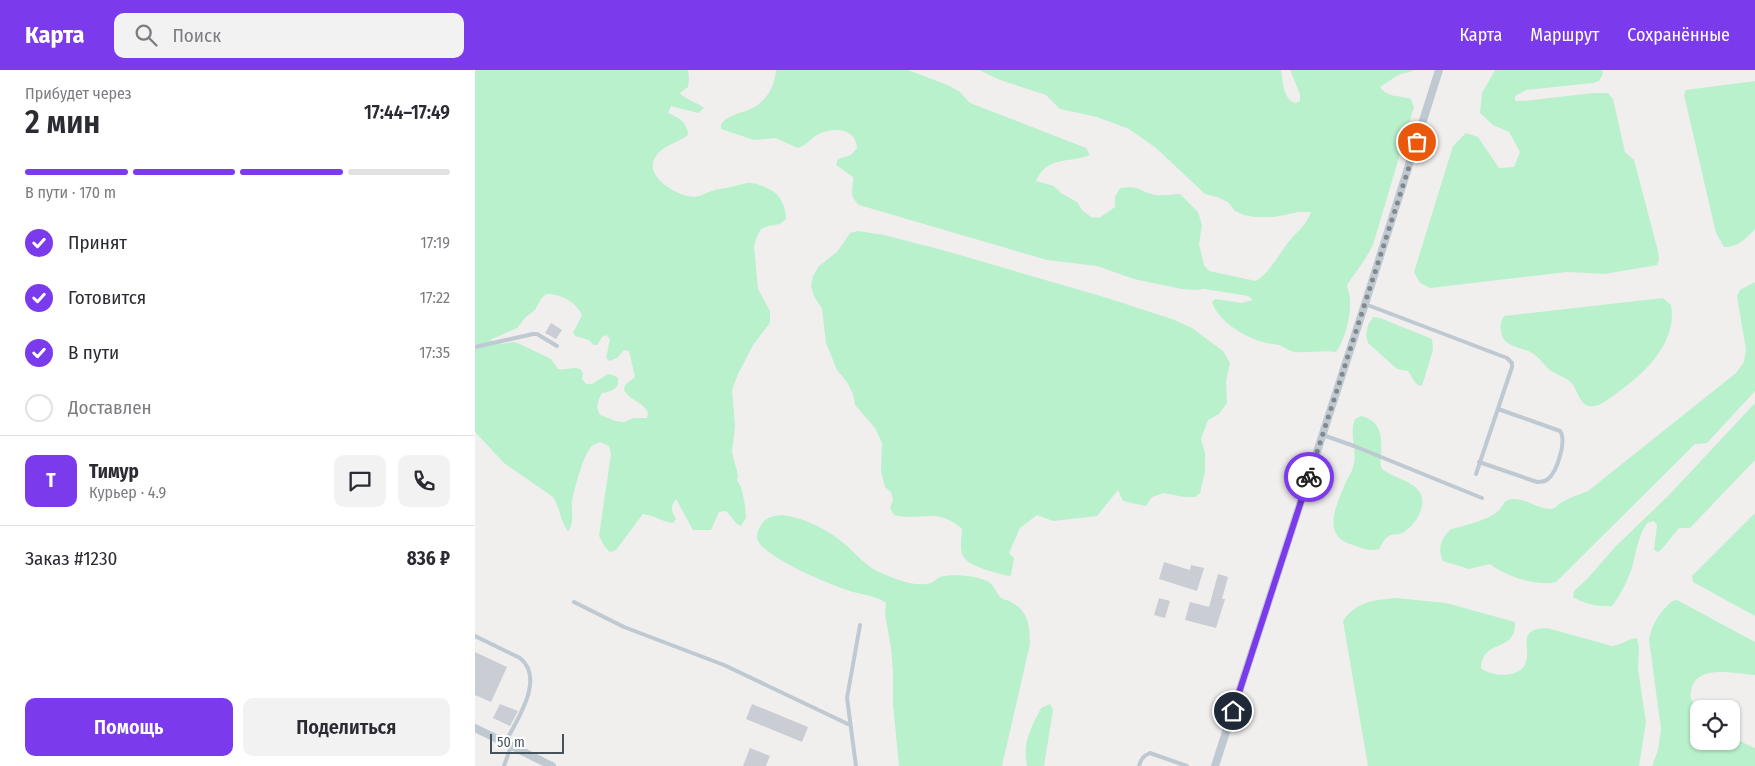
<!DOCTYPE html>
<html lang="ru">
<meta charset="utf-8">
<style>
body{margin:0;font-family:"Fira Sans Condensed",sans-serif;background:#f2f2f3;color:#2b2b33;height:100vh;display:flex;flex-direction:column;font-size:19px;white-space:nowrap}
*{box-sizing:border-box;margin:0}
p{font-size:16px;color:#7c7c81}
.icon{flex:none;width:28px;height:28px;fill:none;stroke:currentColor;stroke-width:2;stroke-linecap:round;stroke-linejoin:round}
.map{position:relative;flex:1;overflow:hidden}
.side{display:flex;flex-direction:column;background:#fff;width:475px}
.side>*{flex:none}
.tools{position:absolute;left:1215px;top:630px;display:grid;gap:10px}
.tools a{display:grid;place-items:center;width:50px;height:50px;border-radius:10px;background:#fff;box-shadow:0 1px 4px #0004;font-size:25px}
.scale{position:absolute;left:15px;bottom:12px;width:74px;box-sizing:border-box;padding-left:5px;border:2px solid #45525c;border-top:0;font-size:14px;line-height:18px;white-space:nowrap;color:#45525c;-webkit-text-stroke:4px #fff;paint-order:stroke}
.pin{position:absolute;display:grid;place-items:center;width:42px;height:42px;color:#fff;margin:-21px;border:2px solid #fff;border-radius:50%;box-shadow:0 1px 5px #0007}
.courier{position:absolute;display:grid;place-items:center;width:50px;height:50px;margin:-25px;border:4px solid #7c3aed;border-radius:50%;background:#fff;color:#222;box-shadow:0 1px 6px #0007}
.overview em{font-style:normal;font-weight:600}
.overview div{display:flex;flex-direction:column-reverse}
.overview{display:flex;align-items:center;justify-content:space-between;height:85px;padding:0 25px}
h1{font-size:32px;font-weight:600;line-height:38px}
.bar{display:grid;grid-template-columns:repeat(4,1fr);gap:8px 5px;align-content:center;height:60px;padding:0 25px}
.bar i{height:6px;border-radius:4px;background:#e1e1e2}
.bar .active{background:#7c3aed}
.bar p{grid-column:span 4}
.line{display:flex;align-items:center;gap:12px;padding:0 25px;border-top:1px solid #e1e1e2}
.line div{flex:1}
.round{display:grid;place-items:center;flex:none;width:52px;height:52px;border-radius:10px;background:#f2f2f3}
ol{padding:0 25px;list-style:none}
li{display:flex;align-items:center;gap:15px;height:55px}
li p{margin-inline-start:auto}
li .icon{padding:5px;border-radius:50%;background:#7c3aed;color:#fff;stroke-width:4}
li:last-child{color:#7c7c81}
li i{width:28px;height:28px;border:2px solid #e1e1e2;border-radius:50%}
.action{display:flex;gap:10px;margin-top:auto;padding:10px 25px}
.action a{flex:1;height:58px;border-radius:10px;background:#7c3aed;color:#fff;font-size:20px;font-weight:600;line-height:58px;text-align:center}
.action a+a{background:#f2f2f3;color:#2b2b33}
header{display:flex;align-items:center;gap:30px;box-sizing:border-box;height:70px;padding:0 25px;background:#7c3aed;color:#fff}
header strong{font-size:24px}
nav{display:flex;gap:28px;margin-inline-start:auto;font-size:18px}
.search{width:350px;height:45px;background:#f2f2f3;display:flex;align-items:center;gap:12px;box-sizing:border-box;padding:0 18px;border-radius:10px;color:#7c7c81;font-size:19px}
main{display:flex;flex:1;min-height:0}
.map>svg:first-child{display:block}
</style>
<header>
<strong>Карта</strong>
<div class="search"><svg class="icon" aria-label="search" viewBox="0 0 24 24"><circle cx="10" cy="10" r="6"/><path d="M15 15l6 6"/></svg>Поиск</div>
<nav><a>Карта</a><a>Маршрут</a><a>Сохранённые</a></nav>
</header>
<main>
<section class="side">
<div class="overview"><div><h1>2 мин</h1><p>Прибудет через</p></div><em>17:44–17:49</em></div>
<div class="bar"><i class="active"></i><i class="active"></i><i class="active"></i><i></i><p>В пути · 170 m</p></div>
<ol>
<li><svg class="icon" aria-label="check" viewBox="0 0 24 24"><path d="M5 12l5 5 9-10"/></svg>Принят<p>17:19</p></li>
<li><svg class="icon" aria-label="check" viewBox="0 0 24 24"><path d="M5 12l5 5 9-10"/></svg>Готовится<p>17:22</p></li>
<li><svg class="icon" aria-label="check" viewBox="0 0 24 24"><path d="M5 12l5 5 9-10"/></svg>В пути<p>17:35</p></li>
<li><i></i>Доставлен</li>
</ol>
<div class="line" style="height:90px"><b class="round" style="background:#7c3aed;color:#fff">Т</b><div><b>Тимур</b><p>Курьер · 4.9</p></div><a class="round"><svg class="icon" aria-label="chat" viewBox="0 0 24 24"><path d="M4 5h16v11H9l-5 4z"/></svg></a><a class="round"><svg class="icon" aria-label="phone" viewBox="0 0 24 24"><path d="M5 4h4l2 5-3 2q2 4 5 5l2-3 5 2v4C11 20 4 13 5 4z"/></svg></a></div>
<div class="line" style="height:65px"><div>Заказ #1230</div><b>836 ₽</b></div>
<div class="action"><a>Помощь</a><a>Поделиться</a></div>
</section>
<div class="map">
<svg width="1280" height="696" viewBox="0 0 1280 696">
<rect width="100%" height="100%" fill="#f1eeee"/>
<path fill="#b9f1cd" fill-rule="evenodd" d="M0,0H213L214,8L213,17L205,23C211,30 222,32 229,38L223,43L196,36L193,43C203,47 213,53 213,65C203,73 188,75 181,86C167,106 202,126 218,127C225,127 230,123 237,121C241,119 247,119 252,118C274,113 274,109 296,120C306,125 311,138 311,149L305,154L293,156L286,159L282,166L279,176L283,219L295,241V253L278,275L263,304L257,320L260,356L257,382L263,405L262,410L266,417L270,435L271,448L266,456L262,454L251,441L244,442L236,460H218L201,429C195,437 196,440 201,449L198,453C187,452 179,445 168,444L141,480L135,482L130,477L124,466L136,384L134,376L125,372C123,373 120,374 118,375C108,383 100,418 97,431C96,440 100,454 93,461C85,451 85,437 78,427L29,393L0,362ZM71,224C86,224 100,231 107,245L98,263L100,266L114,270L119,275H122L127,267L131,265L135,269L131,288L134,291L142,288L149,280L154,281L160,307L150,315L149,320C155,331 169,332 173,343L172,348H159L149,352L141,351L125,345C120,336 123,331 127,323C135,321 145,320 143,308L138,305L133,304L117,314H111L107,309L108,303L105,299C97,296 91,301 83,299L76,289L45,274L39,272L27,274L15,270L42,258L51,247L60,240L66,229Z
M301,0H433L475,16L485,22L495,33L611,78L615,85C592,94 573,85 561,111L579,116L586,123L602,132L607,140L616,147L624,148L640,137V127L645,118C664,115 664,121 680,125C688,126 697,124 705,124L723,142L727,155L724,174L729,195L734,201L781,211C795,202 802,187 812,174C820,163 832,155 836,142H824L799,147H780L769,145L760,141L753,132L742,127L730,124L681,78L654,59L622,47L585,39L571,25L525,10L504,0H806C808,11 808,29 820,33L825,31V24L815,0H941L923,5L905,17C913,28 924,25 936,29L939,37L898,175C891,189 881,202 872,215C873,220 875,226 875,231C876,246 870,270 861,282C848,280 835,283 822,282C814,282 810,277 804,275C799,274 793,274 788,272C769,267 743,251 737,232L740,229L767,233L778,230L773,226L729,219L720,220L707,219L659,209L622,196L572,190L384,135C372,123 379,121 378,107L361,95L363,89L376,85L382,78C381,57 356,57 342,65C334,70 333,74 323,78L300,68L279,70L246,59V54C253,45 263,44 273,40C290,34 300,17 301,0Z
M1020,0H1127L1128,4L1124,11L1118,13L1051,20L1040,26V31H1049L1118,23H1133L1138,29L1150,82L1159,90L1183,181L1184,190L1182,195L1129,204L1092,202L955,218L945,213L939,202L978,76L991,63L1003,67L1024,98L1039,97L1045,82L1034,62L1018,55L1005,43L1007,23Z
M1280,11V159C1271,169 1263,177 1249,177L1241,163L1209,25L1211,20Z
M383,161L409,165L471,181L629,227L697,249L717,258L748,281L755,293L751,311L752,333L744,344L733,350L726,369L730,383V402L725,423L720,427H709L689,423L677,427L671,436L648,431L643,420L622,446L578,451L562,445L545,458L534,483L539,488L536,505L534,506C522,503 494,497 488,486C484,479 487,466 487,459C462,436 445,452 419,445L415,438L418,430L416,422L410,417L406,401L407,373L400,358L380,335L378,324L372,312L362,300L351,273L347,239L339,226L336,216L338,206L344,196L362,182L375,163Z
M1280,212V321L1232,373L1220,374L1081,512C1063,517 1030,506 1015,494L994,499L968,491C962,479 966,468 976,459C989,456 1014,450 1023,441C1028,437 1028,430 1037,429C1050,428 1062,438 1074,439C1079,439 1081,437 1084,434C1092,428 1104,425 1113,421L1261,303L1269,292L1271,280L1262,226L1265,220Z
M1188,228L1196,235C1203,274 1167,306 1138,326C1130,331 1123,338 1114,336C1102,333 1103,316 1093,310C1088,307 1082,304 1076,301C1070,296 1066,290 1060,285C1049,276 1027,279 1026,260C1025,254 1026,251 1029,246Z
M898,247L905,248L957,269L958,280L947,316L943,315C938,311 937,306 933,301L922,299L893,273L891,265L893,255Z
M1280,333V390L1215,458H1204L1187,479L1183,482L1179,480L1182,455L1179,451L1172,453C1162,468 1161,485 1156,501C1151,513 1145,526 1137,536C1124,537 1109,534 1098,527L1099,521L1113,508L1141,476L1194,425Z
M886,346C907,351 907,367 906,385C906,389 905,394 906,397C912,409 956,410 946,440C943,449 936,458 927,463C924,465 920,464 916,465C910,467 907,474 904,479C895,482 886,478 878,475C848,467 859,440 868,419C871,410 877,403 879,394C882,379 874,364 880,349Z
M1280,443V546L1218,512L1217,506Z
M307,445C331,448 354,460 372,476C382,485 391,496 404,502C418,508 439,518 456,513C459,512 462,508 465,507C477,503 504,506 514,512C520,516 521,523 525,527C528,530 533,530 536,532C553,541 555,556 555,574L527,696H424L418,634V602L416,578L410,544L411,533C402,526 389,525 378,522C358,516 292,489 283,471C281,466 282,462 285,457C290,447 298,446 307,445Z
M921,528L971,533L1040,552C1042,583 1007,568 1006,598C1016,607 1046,609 1051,592C1056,576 1041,559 1072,558L1137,576C1146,575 1153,569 1162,568L1164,578L1163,599L1171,652L1164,696H893L868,551C882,531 899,530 921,528Z
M1202,530L1280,572V605C1259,604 1221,593 1216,621C1214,630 1219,635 1227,639H1224V671H1256V657C1259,670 1269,673 1280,678V696H1177L1183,680L1186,659L1174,570C1177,553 1185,542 1197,531Z
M575,634L578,640L569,696H552C547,673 556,658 566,638Z"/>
<path fill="#cacdd3" d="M76,253L87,260L81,269L70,263Z
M689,492L715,500L716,495L729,498L722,521L684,509Z
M743,504L753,507L747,529H750L741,558L710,550L715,532L734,537Z
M684,528L695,531L690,548L679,545Z
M0,582L32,597L16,632L0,625Z
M25,634L43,641L35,656L18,648Z
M277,634L333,657L327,672L271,649Z
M275,678L295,686L291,696H268Z"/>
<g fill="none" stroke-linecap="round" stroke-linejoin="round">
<path stroke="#bec9d1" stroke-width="4" d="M890,234L1032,288L1037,293V297L1001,404
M0,277L58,264H62L82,276
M848,365L879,376L1007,428
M1004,392L1062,412C1066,412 1070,412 1073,409C1082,402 1092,370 1085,361L1023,339
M99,532L149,557L249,595L375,655
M0,566L45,588C71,609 41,651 30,673
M29,696L36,676
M381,696L372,628L385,555
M664,696C666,689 668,686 675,683L712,696"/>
<path stroke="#bec9d1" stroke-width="8" d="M0,658L77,696
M740,696L890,234L964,0"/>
</g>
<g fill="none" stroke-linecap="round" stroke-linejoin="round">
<path stroke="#81898f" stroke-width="5" stroke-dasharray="0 9" d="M834,407L942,72"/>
<path stroke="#7c3aed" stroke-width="6" d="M758,641L834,407"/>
</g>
</svg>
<div class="tools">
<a><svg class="icon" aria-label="locate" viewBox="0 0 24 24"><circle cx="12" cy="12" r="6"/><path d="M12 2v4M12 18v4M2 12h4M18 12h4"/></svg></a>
</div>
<div class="scale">50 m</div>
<div class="pin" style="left:942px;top:72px;background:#ea580c"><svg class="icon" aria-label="bag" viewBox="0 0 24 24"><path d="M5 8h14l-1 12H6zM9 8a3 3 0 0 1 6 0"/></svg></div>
<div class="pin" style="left:758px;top:641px;background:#1f2937"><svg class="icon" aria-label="home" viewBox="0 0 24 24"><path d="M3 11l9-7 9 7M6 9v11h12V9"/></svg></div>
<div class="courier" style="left:834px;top:407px"><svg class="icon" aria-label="bike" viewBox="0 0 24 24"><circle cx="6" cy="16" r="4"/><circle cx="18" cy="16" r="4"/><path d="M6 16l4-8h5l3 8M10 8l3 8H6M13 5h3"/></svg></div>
</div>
</main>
